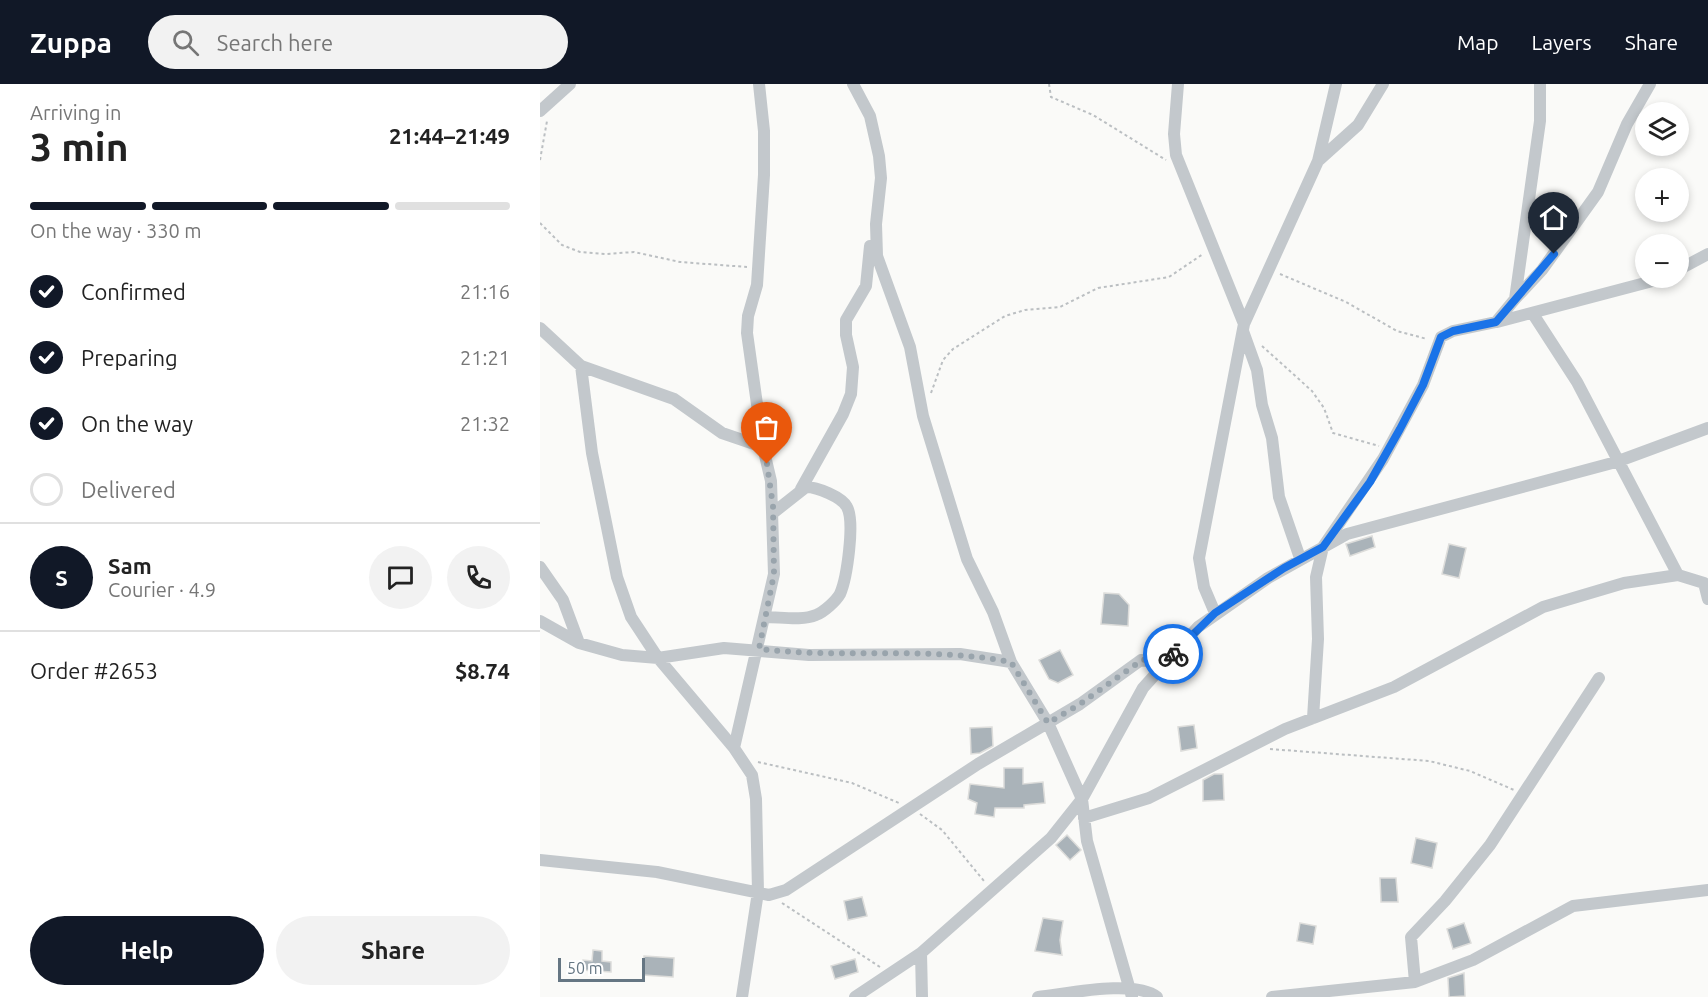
<!DOCTYPE html>
<meta charset="utf-8">
<style>
body{margin:0;font-family:Ubuntu,sans-serif;background:#f2f2f2;color:#222;height:100vh;display:flex;flex-direction:column;font-size:22px;white-space:nowrap}
*{box-sizing:border-box;margin:0}
p{font-size:20px;color:#767676}
.icon{flex:none;width:33px;height:33px;fill:none;stroke:currentColor;stroke-width:2;stroke-linecap:round;stroke-linejoin:round}
.map{position:relative;flex:1;overflow:hidden}
.drawer{display:flex;flex-direction:column;background:#fff;width:540px}
.drawer>*{flex:none}
.controls{position:absolute;left:1095px;top:18px;display:grid;gap:12px}
.controls a{display:grid;place-items:center;width:54px;height:54px;border-radius:50%;background:#fff;box-shadow:0 3px 9px #0003;font-size:30px}
.scale{position:absolute;left:18px;bottom:15px;width:87px;box-sizing:border-box;padding-left:6px;border:3px solid #657683;border-top:0;font-size:16px;line-height:21px;white-space:nowrap;color:#657683;-webkit-text-stroke:4px #fff;paint-order:stroke}
.pin{position:absolute;display:grid;place-items:center;width:51px;height:51px;color:#fff;margin:-62px -26px;border-radius:50% 50% 50% 0;rotate:-45deg;box-shadow:0 0 6px #0007}
.pin .icon{rotate:45deg}
.courier{position:absolute;display:grid;place-items:center;width:60px;height:60px;margin:-30px;border:4px solid #1a73e8;border-radius:50%;background:#fff;color:#222;box-shadow:0 2px 8px #0007}
.overview em{font-style:normal;font-weight:700}
.overview div{display:flex;flex-direction:column-reverse}
.overview{display:flex;align-items:center;justify-content:space-between;height:102px;padding:0 30px}
h1{font-size:39px;font-weight:700;line-height:45px}
.bar{display:grid;grid-template-columns:repeat(4,1fr);gap:9px 6px;align-content:center;height:72px;padding:0 30px}
.bar i{height:8px;border-radius:4px;background:#e0e0e0}
.bar .on{background:#111827}
.bar p{grid-column:span 4}
.line{display:flex;align-items:center;gap:15px;padding:0 30px;border-top:2px solid #e0e0e0}
.line div{flex:1}
.round{display:grid;place-items:center;flex:none;width:63px;height:63px;border-radius:32px;background:#f2f2f2}
ol{padding:0 30px;list-style:none}
li{display:flex;align-items:center;gap:18px;height:66px}
li p{margin-inline-start:auto}
li .icon{padding:6px;border-radius:50%;background:#111827;color:#fff;stroke-width:4}
li:last-child{color:#767676}
li i{width:33px;height:33px;border:3px solid #e0e0e0;border-radius:50%}
.primary-button{display:flex;gap:12px;margin-top:auto;padding:12px 30px}
.primary-button a{flex:1;height:69px;border-radius:36px;background:#111827;color:#fff;font-size:24px;font-weight:700;line-height:69px;text-align:center}
.primary-button a+a{background:#f2f2f2;color:#222}
header{display:flex;align-items:center;gap:36px;box-sizing:border-box;height:84px;padding:0 30px;background:#111827;color:#fff}
header strong{font-size:28px}
nav{display:flex;gap:33px;margin-inline-start:auto;font-size:21px}
.search{width:420px;height:54px;background:#f2f2f2;display:flex;align-items:center;gap:15px;box-sizing:border-box;padding:0 21px;border-radius:33px;color:#767676;font-size:22px}
main{display:flex;flex:1;min-height:0}
.map>svg:first-child{display:block}
</style>
<header>
<strong>Zuppa</strong>
<div class="search"><svg class="icon" aria-label="search" viewBox="0 0 24 24"><circle cx="10" cy="10" r="6"/><path d="M15 15l6 6"/></svg>Search here</div>
<nav><a>Map</a><a>Layers</a><a>Share</a></nav>
</header>
<main>
<section class="drawer">
<div class="overview"><div><h1>3 min</h1><p>Arriving in</p></div><em>21:44–21:49</em></div>
<div class="bar"><i class="on"></i><i class="on"></i><i class="on"></i><i></i><p>On the way · 330 m</p></div>
<ol>
<li><svg class="icon" aria-label="check" viewBox="0 0 24 24"><path d="M5 12l5 5 9-10"/></svg>Confirmed<p>21:16</p></li>
<li><svg class="icon" aria-label="check" viewBox="0 0 24 24"><path d="M5 12l5 5 9-10"/></svg>Preparing<p>21:21</p></li>
<li><svg class="icon" aria-label="check" viewBox="0 0 24 24"><path d="M5 12l5 5 9-10"/></svg>On the way<p>21:32</p></li>
<li><i></i>Delivered</li>
</ol>
<div class="line" style="height:108px"><b class="round" style="background:#111827;color:#fff">S</b><div><b>Sam</b><p>Courier · 4.9</p></div><a class="round"><svg class="icon" aria-label="chat" viewBox="0 0 24 24"><path d="M4 5h16v11H9l-5 4z"/></svg></a><a class="round"><svg class="icon" aria-label="phone" viewBox="0 0 24 24"><path d="M5 4h4l2 5-3 2q2 4 5 5l2-3 5 2v4C11 20 4 13 5 4z"/></svg></a></div>
<div class="line" style="height:78px"><div>Order #2653</div><b>$8.74</b></div>
<div class="primary-button"><a>Help</a><a>Share</a></div>
</section>
<div class="map">
<svg width="1168" height="913" viewBox="0 0 1168 913">
<rect width="100%" height="100%" fill="#fafaf8"/>
<path fill="#aab3b9" stroke="#dcdcda" stroke-width="1.5" d="M832,452L835,463L810,472L806,460Z
M909,460L926,464L919,494L902,490Z
M564,509L579,510L589,521L588,542L561,540Z
M520,566L533,591L518,599L509,595L499,576Z
M654,641L657,664L641,667L638,643Z
M452,643L453,662L440,669L431,670L430,644Z
M464,684H483V700L503,698L505,719L484,721V724H455L454,733L435,730L437,719L428,715L430,700L464,704Z
M674,690H683L684,716L663,717V696Z
M527,751L541,766L530,776L516,761Z
M876,754L897,759L892,784L871,779Z
M840,794H856L858,818H841Z
M322,813L327,832L308,836L304,817Z
M503,834L523,837L520,856L522,871L495,867Z
M760,839L776,842L773,860L757,857Z
M924,839L931,859L913,865L907,845Z
M53,866L62,867V877L71,878V888L42,886L43,876L52,877Z
M104,872L134,874L133,893L103,891Z
M315,875L318,888L295,895L291,882Z
M924,889L925,912L909,913L908,894Z"/>
<g fill="none" stroke-linecap="round" stroke-linejoin="round">
<path stroke="#bbbfc2" stroke-width="2" stroke-dasharray="3 3" stroke-linecap="butt" d="M509,0L511,13L553,31L626,76
M0,76L7,37
M0,139L22,161L40,168L66,170L94,168L140,178L207,183
M740,190L806,218L857,247L887,255
M722,262L772,307L784,324L793,349L839,362
M391,309L403,276L413,265L465,232L485,226L520,223L558,204L629,193L663,170
M730,665L889,677L930,687L974,706
M218,678L312,699L359,719
M380,730L402,746L444,797
M242,819L340,883"/>
<path stroke="#c3c8cc" stroke-width="12" d="M313,0L330,32L339,72L341,94L336,140L337,172L370,263L383,332L427,475L453,528L471,578L508,639L542,715L547,757L592,913
M638,0L634,50L636,71L704,240
M0,27L30,0
M778,77L818,41L843,0
M1138,186L1168,170
M975,215L1002,186L1058,108L1087,40L1110,0
M993,230L1037,298L1138,491L1164,499L1168,515
M957,238L1124,194
M0,244L41,282L134,315L182,349L223,363
M703,247L717,286L722,321L732,354L739,413L760,474
M41,282L52,369L77,493L91,533L118,574L184,564L269,571L420,570L471,578
M261,405L303,330L311,310L313,283L306,251V236L326,202L330,162
M0,483L23,516L39,559L82,571L118,574L194,664L212,691L216,715L218,808L202,913
M675,529L664,503L659,474L704,240L778,77L796,0
M225,533C241,533 262,537 276,531C284,528 296,517 300,510C307,494 315,438 307,423C302,413 277,403 266,403L233,429
M0,537L39,559
M773,634L778,555L776,493L783,463L843,375L883,301L901,253L913,247L956,238L975,215L1000,37V0
M194,664L234,490L231,397L223,363L207,249L208,232L217,201L224,91V47L219,0
M544,734L609,714L745,645L854,603L1003,523L1084,499L1138,491
M0,776L117,788L229,811L246,806L438,680L540,620L601,576L624,579
M381,869L382,913
M875,898L871,853L905,817L950,761L1059,594
M315,913L381,869L511,754L542,715L603,604L658,543L728,494L807,450L1076,378L1168,344
M498,913C527,910 594,895 617,913
M732,913L875,898L933,876L1033,822L1168,806"/>
</g>
<g fill="none" stroke-linecap="round" stroke-linejoin="round">
<path stroke="#99a4ac" stroke-width="6" stroke-dasharray="0 10.8" d="M227,380L233,422L234,490L219,565C303,575 388,562 471,578L508,639L540,620L602,576L609,575L624,579L633,570"/>
<path stroke="#1a73e8" stroke-width="8" d="M633,570L675,529L744,484L783,463L830,398L860,345L883,301L901,253L913,247L956,238L1014,170"/>
</g>
</svg>
<div class="controls">
<a><svg class="icon" aria-label="layers" viewBox="0 0 24 24"><path d="M12 4l9 5-9 5-9-5zM3 14l9 5 9-5"/></svg></a>
<a>+</a>
<a>−</a>
</div>
<div class="scale">50 m</div>
<div class="pin" style="left:227px;top:380px;background:#ea580c"><svg class="icon" aria-label="bag" viewBox="0 0 24 24"><path d="M5 8h14l-1 12H6zM9 8a3 3 0 0 1 6 0"/></svg></div>
<div class="pin" style="left:1014px;top:170px;background:#1f2937"><svg class="icon" aria-label="home" viewBox="0 0 24 24"><path d="M3 11l9-7 9 7M6 9v11h12V9"/></svg></div>
<div class="courier" style="left:633px;top:570px"><svg class="icon" aria-label="bike" viewBox="0 0 24 24"><circle cx="6" cy="16" r="4"/><circle cx="18" cy="16" r="4"/><path d="M6 16l4-8h5l3 8M10 8l3 8H6M13 5h3"/></svg></div>
</div>
</main>
